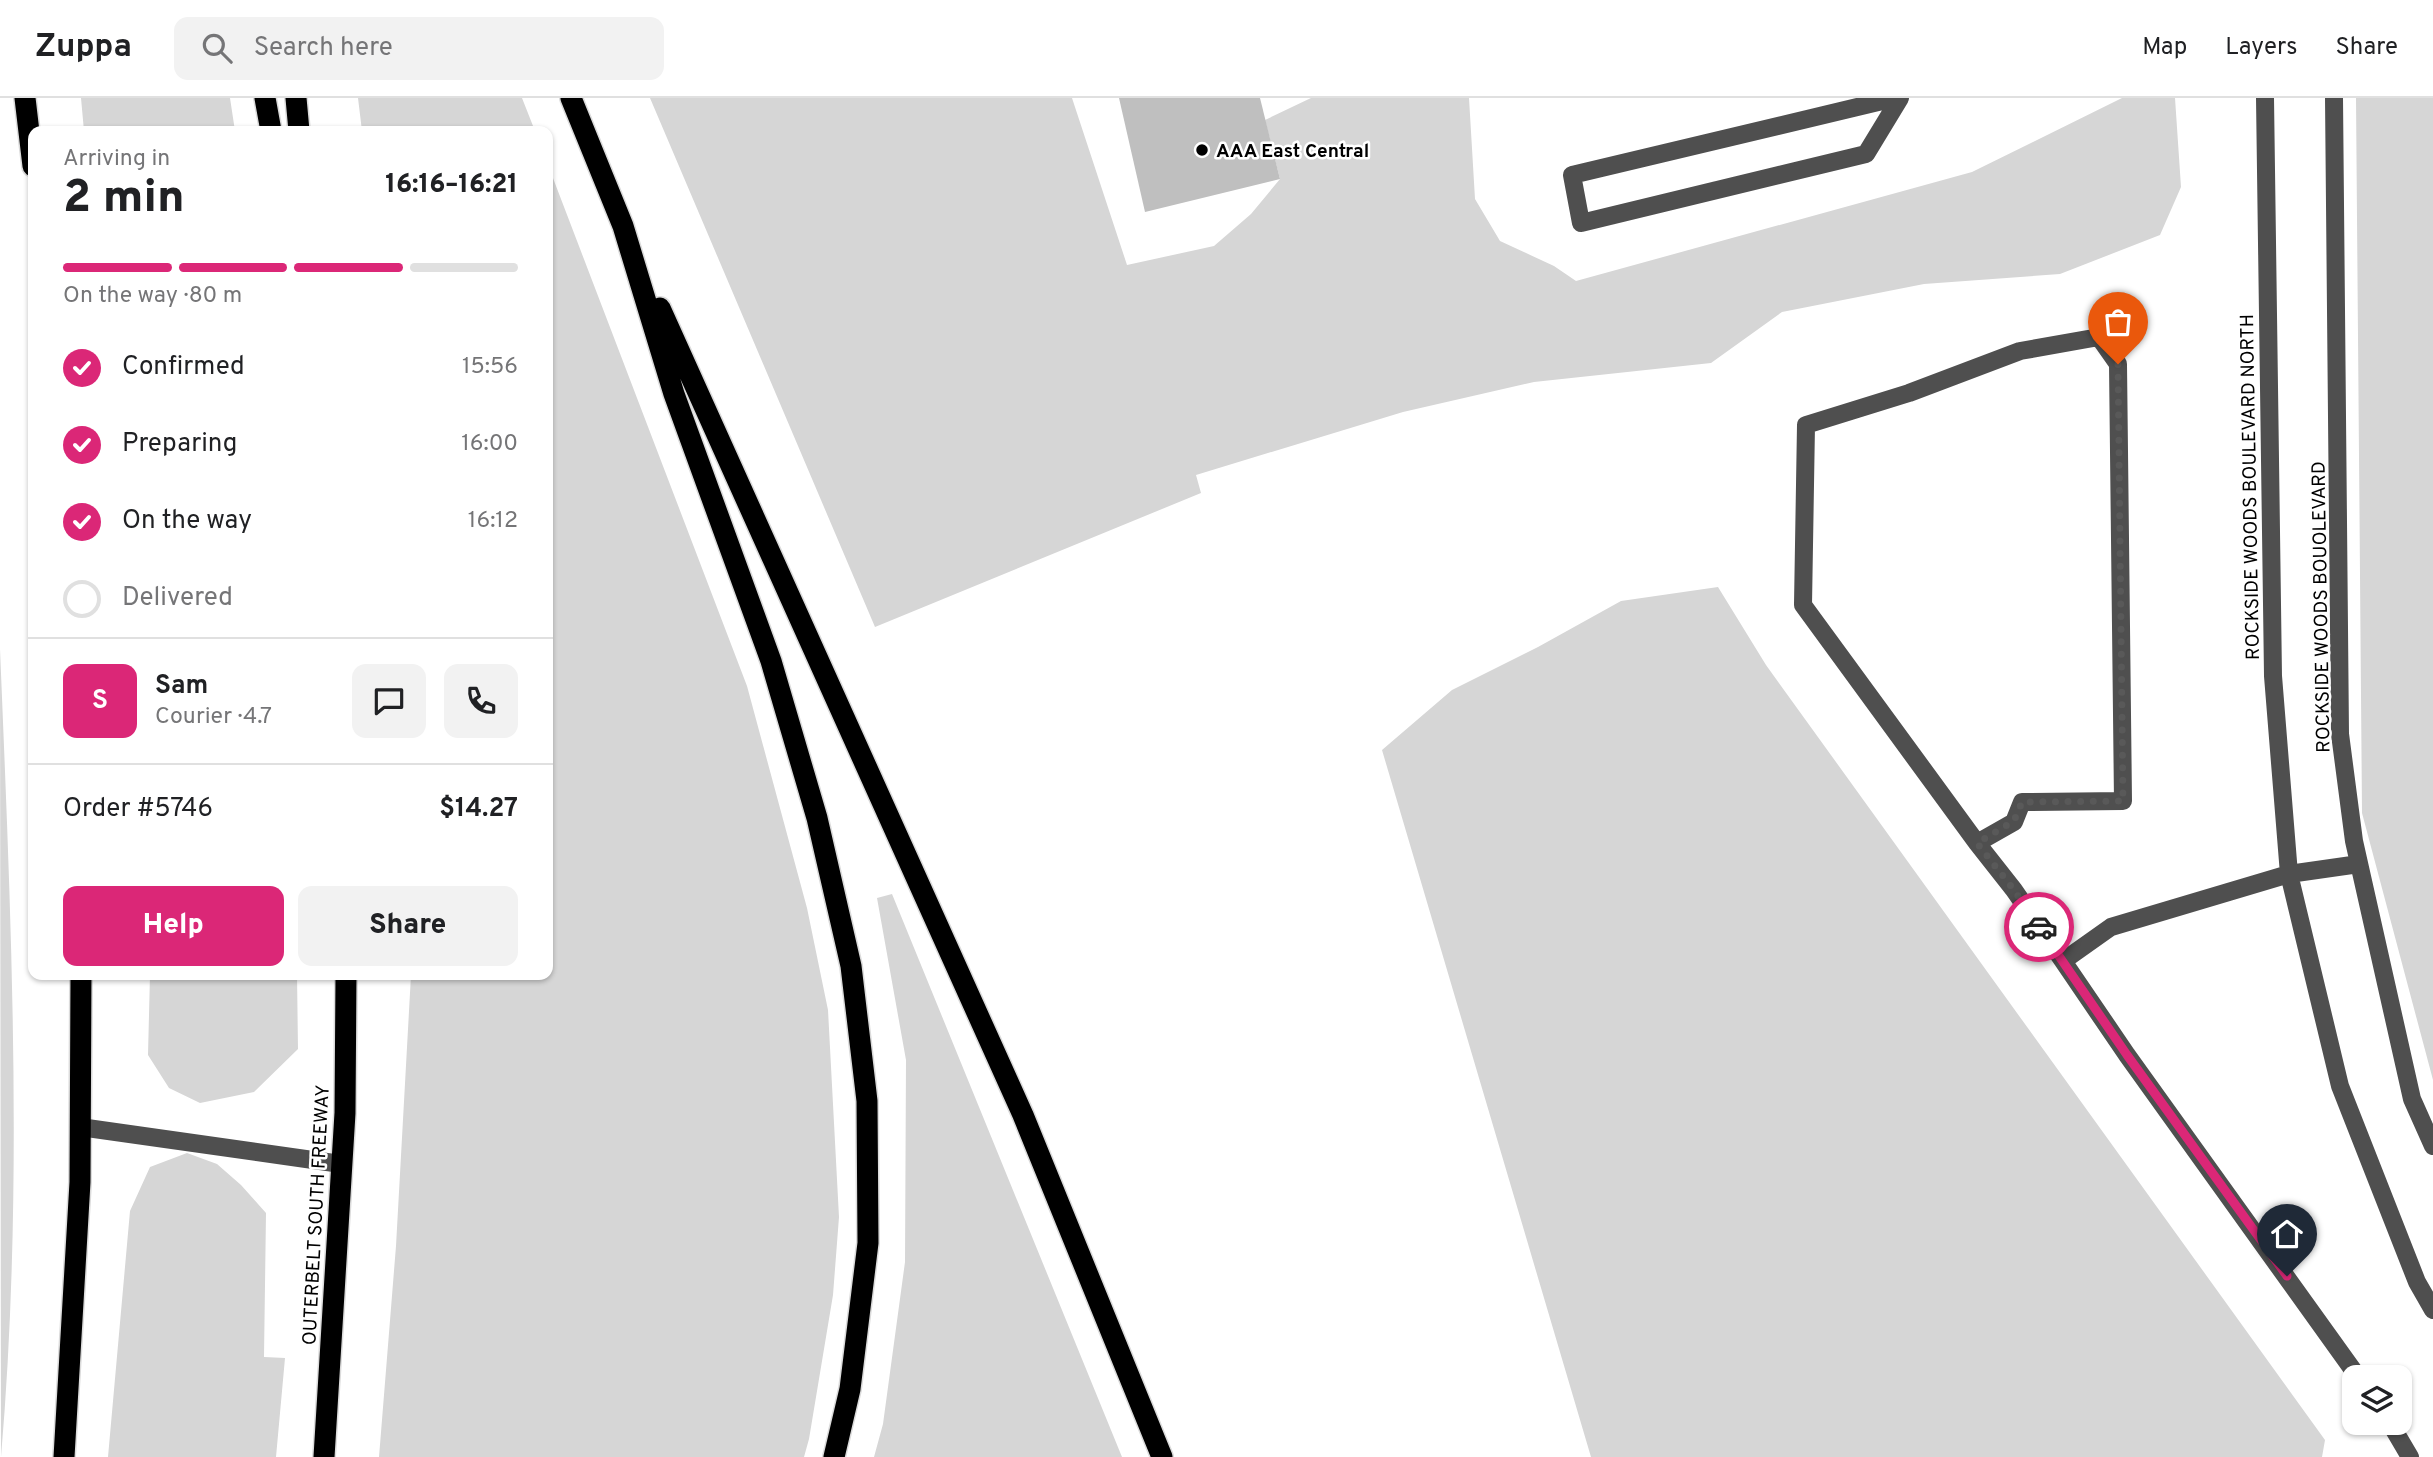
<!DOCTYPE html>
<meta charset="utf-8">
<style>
body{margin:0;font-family:Overpass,sans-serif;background:#f2f2f2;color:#202124;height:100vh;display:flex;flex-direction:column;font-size:26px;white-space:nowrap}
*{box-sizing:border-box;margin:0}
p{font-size:23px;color:#757577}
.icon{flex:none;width:38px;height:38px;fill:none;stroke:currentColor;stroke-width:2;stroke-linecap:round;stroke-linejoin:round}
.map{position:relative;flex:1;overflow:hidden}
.sheet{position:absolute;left:28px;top:28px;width:525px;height:854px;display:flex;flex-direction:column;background:#fff;border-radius:14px;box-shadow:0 2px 5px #0004}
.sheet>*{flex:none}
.fabs{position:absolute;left:2342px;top:1267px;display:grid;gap:14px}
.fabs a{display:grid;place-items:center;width:70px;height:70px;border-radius:14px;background:#fff;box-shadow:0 2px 5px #0004;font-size:35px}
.pin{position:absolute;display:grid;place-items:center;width:60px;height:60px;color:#fff;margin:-72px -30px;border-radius:50% 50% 50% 0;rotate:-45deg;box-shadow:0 0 7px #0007}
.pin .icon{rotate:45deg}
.courier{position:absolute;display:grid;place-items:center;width:70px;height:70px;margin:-35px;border:5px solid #db2777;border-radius:50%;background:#fff;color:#222;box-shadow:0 2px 9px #0007}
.headline em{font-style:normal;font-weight:800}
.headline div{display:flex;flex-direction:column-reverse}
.headline{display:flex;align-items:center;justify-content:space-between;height:119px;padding:0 35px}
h1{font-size:46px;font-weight:800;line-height:52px}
.bar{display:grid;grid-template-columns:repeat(4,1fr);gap:10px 7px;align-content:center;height:84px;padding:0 35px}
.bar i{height:9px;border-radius:5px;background:#e0e0e0}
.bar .current{background:#db2777}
.bar p{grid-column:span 4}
.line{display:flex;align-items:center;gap:18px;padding:0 35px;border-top:2px solid #e0e0e0}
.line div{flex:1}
.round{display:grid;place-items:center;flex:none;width:74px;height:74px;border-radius:14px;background:#f2f2f2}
ol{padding:0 35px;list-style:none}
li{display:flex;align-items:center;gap:21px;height:77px}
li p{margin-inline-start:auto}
li .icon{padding:7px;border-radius:50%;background:#db2777;color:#fff;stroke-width:4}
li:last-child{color:#757577}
li i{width:38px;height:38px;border:4px solid #e0e0e0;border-radius:50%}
.button{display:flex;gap:14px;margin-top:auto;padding:14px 35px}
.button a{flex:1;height:80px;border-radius:14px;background:#db2777;color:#fff;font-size:28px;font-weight:800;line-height:80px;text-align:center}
.button a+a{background:#f2f2f2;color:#202124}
header{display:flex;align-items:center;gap:42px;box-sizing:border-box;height:98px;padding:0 35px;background:#fff;border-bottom:2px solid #e0e0e0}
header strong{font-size:33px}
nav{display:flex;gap:38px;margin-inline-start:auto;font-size:24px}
.search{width:490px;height:63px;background:#f2f2f2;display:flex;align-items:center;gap:18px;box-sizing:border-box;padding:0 24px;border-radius:14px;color:#757577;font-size:26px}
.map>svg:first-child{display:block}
</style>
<header>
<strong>Zuppa</strong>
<div class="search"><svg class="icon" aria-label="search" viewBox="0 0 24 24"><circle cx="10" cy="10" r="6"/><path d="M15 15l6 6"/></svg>Search here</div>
<nav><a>Map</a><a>Layers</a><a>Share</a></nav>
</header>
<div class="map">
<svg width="2433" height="1359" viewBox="0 0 2433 1359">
<rect width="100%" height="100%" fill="#fff"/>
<path fill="#d6d6d6" d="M81,0H230L235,33H84Z
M358,0H522L535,33H362Z
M650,0H1072L1127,167L1214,148L1251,116L1280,81L1265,22L1311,0H1469L1475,101L1500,143L1554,168L1576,183L1972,74L2122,0H2175L2181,89L2160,137L2060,176L1924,186L1782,214L1711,265L1534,284L1403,314L1196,377L1201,395L875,529Z
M2356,0H2433V982L2362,715Z
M548,67L747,588L807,810L828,912L839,1119L833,1197L809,1341L804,1359H379L396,1148L411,877H548Z
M1718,489L1766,567L2325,1342L2322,1359H1591L1382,652L1452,592L1538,549L1621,503Z
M0,551C11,820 24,1090 1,1359Z
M892,796L1122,1359H874L883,1326L905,1164L906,962L877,800Z
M150,877H297L298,951L254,994L200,1005L169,990L148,957Z
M187,1055L217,1066L241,1087L266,1115L264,1259L285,1260L276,1359H108L130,1113L150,1069Z"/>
<path fill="#bfbfbf" d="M1119,0H1260L1280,81L1145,114Z"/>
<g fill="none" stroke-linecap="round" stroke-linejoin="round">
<defs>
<path id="highway" d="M25,0L33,68
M265,0L271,33
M296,0L299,33
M571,0L623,128L674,296L771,563L817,720L851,868L867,1003L868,1145L850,1291L834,1359
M660,210L1023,1017L1162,1359
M64,1359L80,1084L81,877
M324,1359L345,1015L346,877"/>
</defs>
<use href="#highway" stroke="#dbdbdb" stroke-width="24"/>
<path stroke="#4f4f4f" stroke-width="18" d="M1895,0L1572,77L1581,125L1866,56L1900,0
M2265,0L2273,578L2289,776L2340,988L2417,1184L2433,1212
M2334,0L2340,636L2354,743L2412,1001L2433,1048
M1977,745L2014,724L2022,704L2123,703L2118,266L2099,239L2020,253L1909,295L1806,327L1803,507L1977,745L2014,792L2063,863
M80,1029L341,1066
M2358,1279L2127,957L2063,863L2111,829L2289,776L2359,766
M2390,1325L2410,1359"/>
<use href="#highway" stroke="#000" stroke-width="21"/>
</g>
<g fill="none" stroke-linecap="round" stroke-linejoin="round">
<path stroke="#595959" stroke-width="7" stroke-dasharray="0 12.6" d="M2039,829L2014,792L1977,745L2014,723L2022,704L2123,703L2118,266"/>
<path stroke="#db2777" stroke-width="9" d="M2039,829L2127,957L2287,1178"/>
</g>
<circle fill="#000" stroke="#fff" stroke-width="2.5" cx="1202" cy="52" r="7"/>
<g text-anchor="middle" stroke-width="5" stroke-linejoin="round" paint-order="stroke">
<g font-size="19" font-weight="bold" fill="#000" stroke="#fff" text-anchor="start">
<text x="1216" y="59">AAA East Central</text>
</g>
<g font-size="19" fill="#000" stroke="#fff">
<text transform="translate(2249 389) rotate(-91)" y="7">ROCKSIDE WOODS BOULEVARD NORTH</text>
<text transform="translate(2320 509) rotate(-91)" y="7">ROCKSIDE WOODS BOUOLEVARD</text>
<text transform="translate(315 1117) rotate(-87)" y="7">OUTERBELT SOUTH FREEWAY</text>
</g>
</g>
</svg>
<div class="fabs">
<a><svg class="icon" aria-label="layers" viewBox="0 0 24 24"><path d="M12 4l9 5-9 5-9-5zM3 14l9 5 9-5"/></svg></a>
</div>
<div class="pin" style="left:2118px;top:266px;background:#ea580c"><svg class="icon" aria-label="bag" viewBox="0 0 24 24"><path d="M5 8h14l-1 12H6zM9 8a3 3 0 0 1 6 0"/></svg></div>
<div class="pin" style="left:2287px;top:1178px;background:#1f2937"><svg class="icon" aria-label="home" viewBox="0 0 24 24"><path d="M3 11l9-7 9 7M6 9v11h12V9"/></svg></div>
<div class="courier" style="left:2039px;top:829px"><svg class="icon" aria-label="car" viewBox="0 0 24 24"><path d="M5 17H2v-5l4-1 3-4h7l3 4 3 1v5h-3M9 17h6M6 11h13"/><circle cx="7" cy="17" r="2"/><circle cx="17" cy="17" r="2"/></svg></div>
<section class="sheet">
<div class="headline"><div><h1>2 min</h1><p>Arriving in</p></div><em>16:16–16:21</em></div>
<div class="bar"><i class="current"></i><i class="current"></i><i class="current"></i><i></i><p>On the way · 80 m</p></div>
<ol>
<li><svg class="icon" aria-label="check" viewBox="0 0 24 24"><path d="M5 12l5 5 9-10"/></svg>Confirmed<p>15:56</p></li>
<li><svg class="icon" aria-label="check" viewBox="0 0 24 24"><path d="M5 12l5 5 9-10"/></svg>Preparing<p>16:00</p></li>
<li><svg class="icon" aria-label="check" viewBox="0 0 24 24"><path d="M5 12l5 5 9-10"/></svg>On the way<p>16:12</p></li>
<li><i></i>Delivered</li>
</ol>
<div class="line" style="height:126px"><b class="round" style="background:#db2777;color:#fff">S</b><div><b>Sam</b><p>Courier · 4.7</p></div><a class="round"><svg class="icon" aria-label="chat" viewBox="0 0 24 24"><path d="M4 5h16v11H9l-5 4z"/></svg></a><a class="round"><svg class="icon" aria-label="phone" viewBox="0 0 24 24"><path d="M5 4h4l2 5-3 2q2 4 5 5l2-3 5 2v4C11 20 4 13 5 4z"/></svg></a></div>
<div class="line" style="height:91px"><div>Order #5746</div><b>$14.27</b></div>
<div class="button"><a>Help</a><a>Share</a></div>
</section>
</div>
